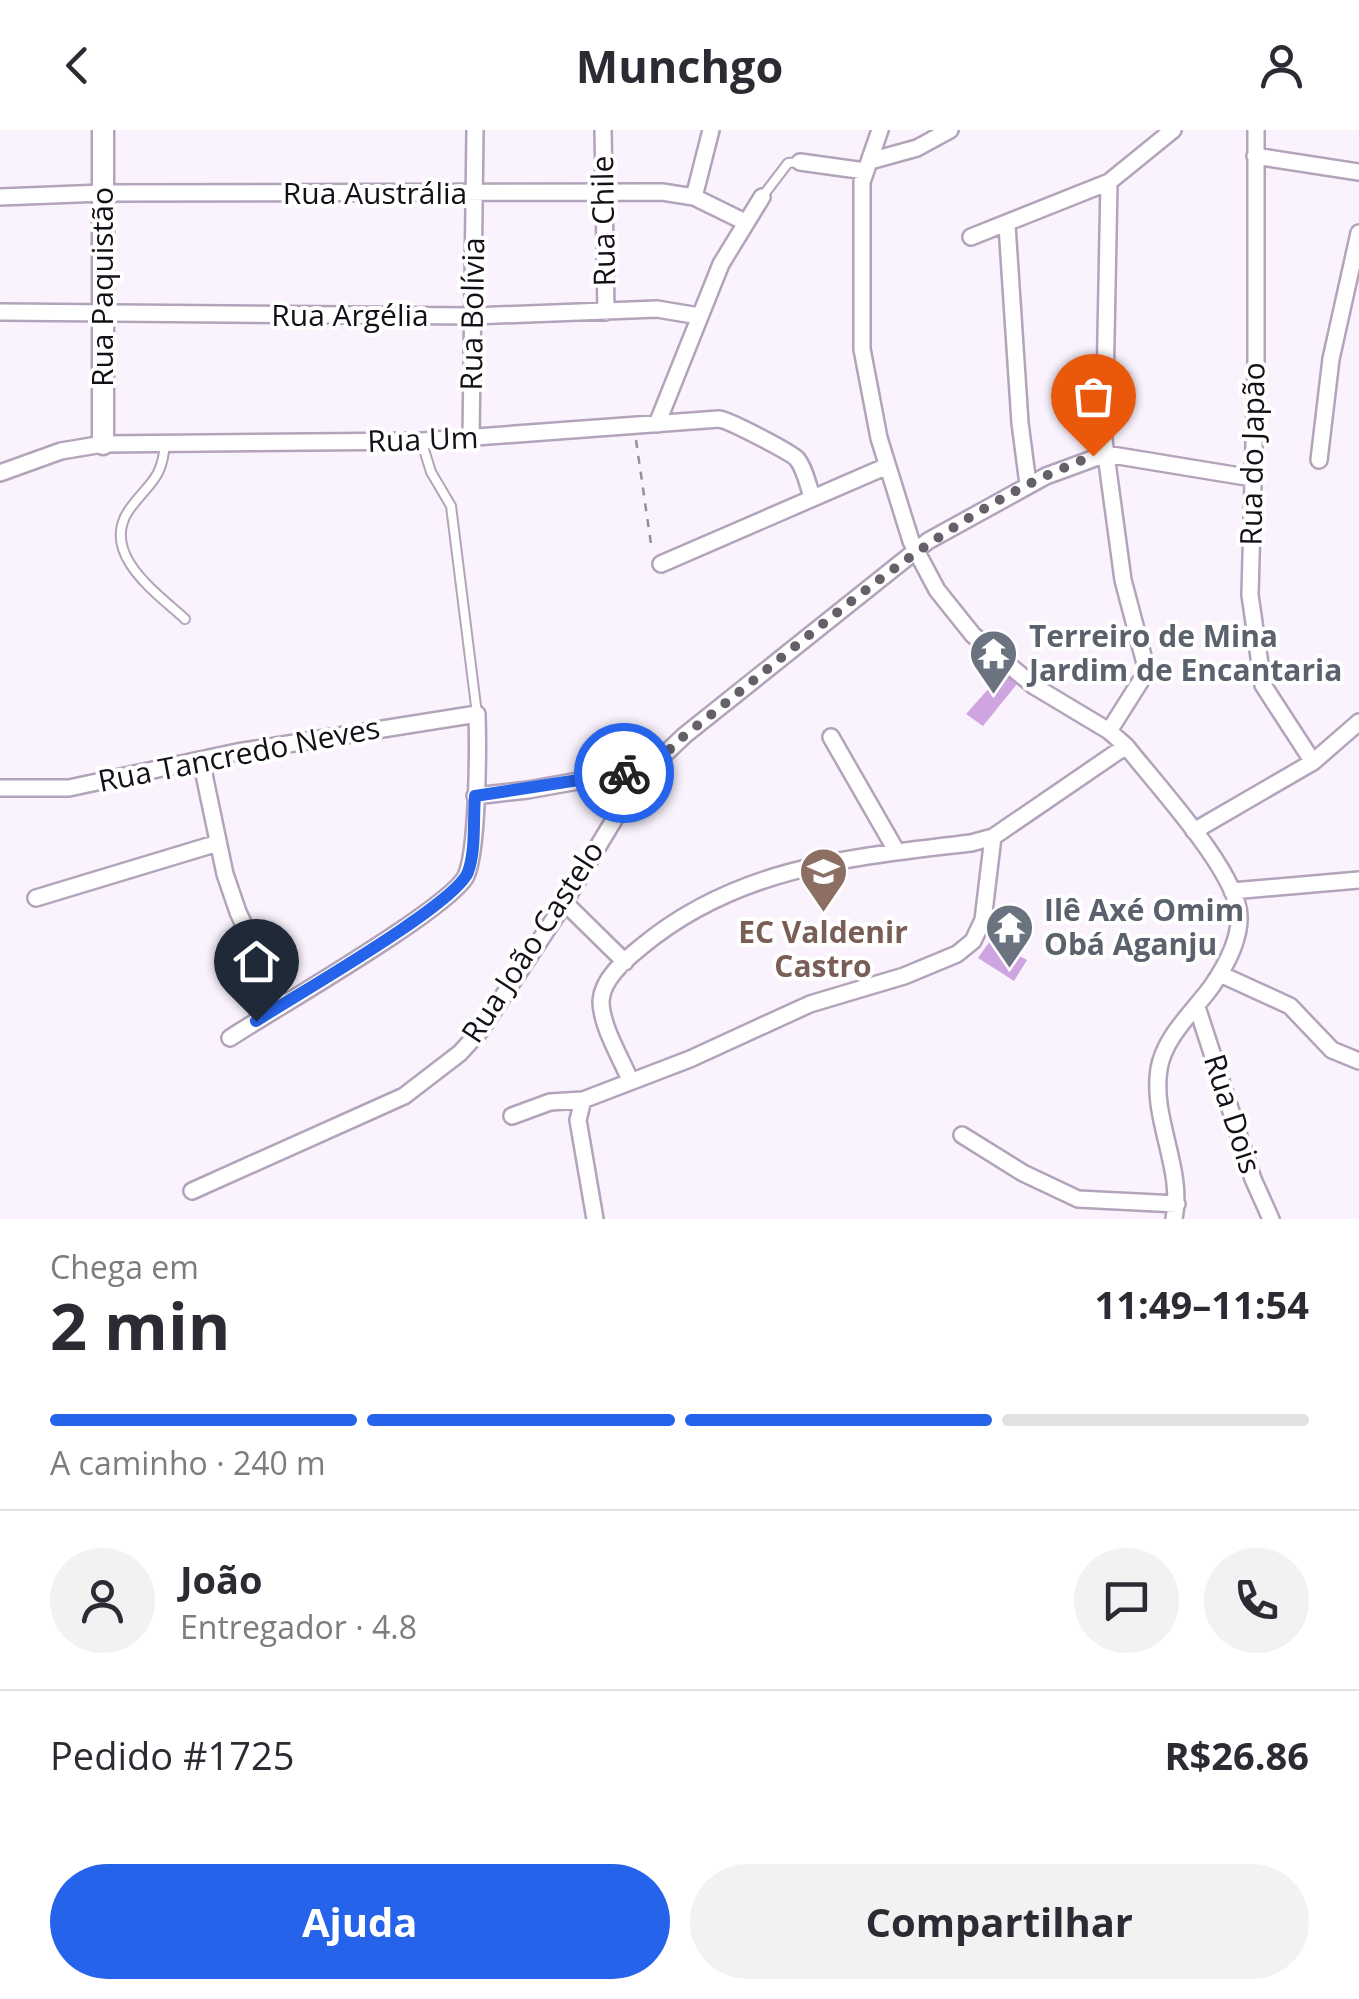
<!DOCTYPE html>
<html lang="pt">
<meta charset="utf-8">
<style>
body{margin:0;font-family:"Open Sans",sans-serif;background:#f2f2f3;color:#2b2b33;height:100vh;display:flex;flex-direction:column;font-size:38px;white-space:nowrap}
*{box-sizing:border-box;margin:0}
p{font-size:32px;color:#7c7c81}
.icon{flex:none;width:55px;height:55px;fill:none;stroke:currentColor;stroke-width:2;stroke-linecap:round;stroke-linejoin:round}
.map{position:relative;height:1089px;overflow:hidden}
.sheet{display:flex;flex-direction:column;background:#fff;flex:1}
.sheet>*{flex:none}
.pin{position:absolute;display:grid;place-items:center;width:85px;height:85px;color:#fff;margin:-102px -42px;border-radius:50% 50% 50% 0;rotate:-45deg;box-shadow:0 0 10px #0007}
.pin .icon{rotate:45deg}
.courier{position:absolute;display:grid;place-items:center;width:100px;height:100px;margin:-50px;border:8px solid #2563eb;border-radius:50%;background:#fff;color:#222;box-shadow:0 2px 12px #0007}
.headline em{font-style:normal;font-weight:700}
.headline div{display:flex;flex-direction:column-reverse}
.headline{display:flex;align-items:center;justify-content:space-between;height:170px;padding:0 50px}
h1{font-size:65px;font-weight:700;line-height:75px}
.bar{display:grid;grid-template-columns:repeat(4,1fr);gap:15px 10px;align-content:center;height:120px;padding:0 50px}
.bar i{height:12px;border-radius:8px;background:#e1e1e2}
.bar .selected{background:#2563eb}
.bar p{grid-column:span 4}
.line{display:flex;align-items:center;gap:25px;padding:0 50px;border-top:2px solid #e1e1e2}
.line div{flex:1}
.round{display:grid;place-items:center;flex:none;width:105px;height:105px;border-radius:52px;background:#f2f2f3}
.button{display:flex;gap:20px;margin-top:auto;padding:20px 50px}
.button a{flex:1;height:115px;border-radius:60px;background:#2563eb;color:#fff;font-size:40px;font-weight:700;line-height:115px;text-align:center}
.button a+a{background:#f2f2f3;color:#2b2b33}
header{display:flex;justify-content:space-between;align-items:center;height:130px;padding:0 50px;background:#fff;font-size:45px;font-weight:700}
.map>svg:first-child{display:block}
</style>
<header><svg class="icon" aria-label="back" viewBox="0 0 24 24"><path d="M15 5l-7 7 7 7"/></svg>Munchgo<svg class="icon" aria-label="person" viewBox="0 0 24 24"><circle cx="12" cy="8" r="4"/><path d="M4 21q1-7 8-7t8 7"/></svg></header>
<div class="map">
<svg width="1359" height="1089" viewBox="0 0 1359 1089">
<rect width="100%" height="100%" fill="#faf3fd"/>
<path fill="#cea4e1" d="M1006,539L1021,549L983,596L966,584Z
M990,811L1027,830L1014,851L978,828Z"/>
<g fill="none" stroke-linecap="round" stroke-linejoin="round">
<defs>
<path id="service" d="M762,67L788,33L800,32
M165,313C162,351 149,352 129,380C99,424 158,464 185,489
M422,313L431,342L451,376L477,584"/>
<path id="minor" d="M603,0L606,182
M880,0L862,52V219L879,308L911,411L937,460L973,505L1034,556L1109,601L1126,616C1154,652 1238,742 1239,786C1240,810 1225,837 1212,856C1194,881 1164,907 1159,939C1151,989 1184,1038 1174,1089
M1256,0V239L1250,465L1263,555L1313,632
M1255,26L1359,42
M870,31L917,18L950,0
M800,32L865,41
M0,67L103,63L662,62L694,67L745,92
M694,67L711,0
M1007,95L1020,293L1028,354
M971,107L1109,52L1173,0
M0,182L473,186L657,179L699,186
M657,294L721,134L762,67
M471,309L475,0
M1319,330L1331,229L1359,103
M0,343L61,321L103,314L422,311L719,289C729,290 792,323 797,329C805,339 808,355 812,367
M661,434L887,336
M1109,601L1147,541L1123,450L1104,310L1109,52
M831,607L897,722
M201,630L225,744L238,782L281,875
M0,658H69L237,622L477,584C478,616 478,720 466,746C449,779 272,880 230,908
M475,666L528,660L650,638
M1194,701L1313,632L1359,592
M1232,761L1359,750
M36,768L218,713
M564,772L625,832
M1220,844L1290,876L1332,920L1359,931
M1197,877L1253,1049L1271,1089
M630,950C621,928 601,896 601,871C602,849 625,830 641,817C737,737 851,727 971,713L993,707L1126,616
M512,986L550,972L583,970
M962,1005L1023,1043L1078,1069L1177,1074
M192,1061L404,966L460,923L480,901L556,786L629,665L650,638L685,605L928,411L1046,346L1106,324L1252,348
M595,1089L578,990L583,970L690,929L810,874L904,846L957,824L973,811L983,790L993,707"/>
<path id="tertiary" d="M103,314V0"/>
</defs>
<use href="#service" stroke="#b3a3bb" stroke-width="12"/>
<use href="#minor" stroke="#b3a3bb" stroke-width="20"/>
<use href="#tertiary" stroke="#b3a3bb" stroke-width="25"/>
<path stroke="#958f98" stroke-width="2.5" stroke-dasharray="8 8" stroke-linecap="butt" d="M636,310L652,421"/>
<use href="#service" stroke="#fff" stroke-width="8"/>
<use href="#minor" stroke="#fff" stroke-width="15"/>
<use href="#tertiary" stroke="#fff" stroke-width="20"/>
</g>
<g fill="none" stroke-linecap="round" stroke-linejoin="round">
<path stroke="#655f68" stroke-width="10" stroke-dasharray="0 18" d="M624,643L650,638L685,605C816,504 936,385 1093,326"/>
<path stroke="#2563eb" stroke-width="12" d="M256,891C294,866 455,775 468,742C476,720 473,689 475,666L624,643"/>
</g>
<defs>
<symbol id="temple-pin" viewBox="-11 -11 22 30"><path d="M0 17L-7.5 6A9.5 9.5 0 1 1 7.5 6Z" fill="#6b7280" stroke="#fff"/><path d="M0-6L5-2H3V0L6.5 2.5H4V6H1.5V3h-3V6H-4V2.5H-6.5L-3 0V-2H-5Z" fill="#fff"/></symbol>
<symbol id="school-pin" viewBox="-11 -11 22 30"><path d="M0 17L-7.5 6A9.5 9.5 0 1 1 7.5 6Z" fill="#8d6e63" stroke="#fff"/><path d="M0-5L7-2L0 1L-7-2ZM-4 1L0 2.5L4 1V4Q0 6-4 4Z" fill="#fff"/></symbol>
</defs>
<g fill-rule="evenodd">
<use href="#temple-pin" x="966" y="496" width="55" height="75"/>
<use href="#school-pin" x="796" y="714" width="55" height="75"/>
<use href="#temple-pin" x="982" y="770" width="55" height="75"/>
</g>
<g text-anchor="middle" stroke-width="8" stroke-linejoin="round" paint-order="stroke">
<g font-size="30" fill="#150f18" stroke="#fff">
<text x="375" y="74">Rua Austrália</text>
<text transform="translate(604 91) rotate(-91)" y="10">Rua Chile</text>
<text transform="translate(103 157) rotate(-90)" y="10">Rua Paquistão</text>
<text transform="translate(473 184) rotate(-89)" y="10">Rua Bolívia</text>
<text x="350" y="196">Rua Argélia</text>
<text transform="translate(423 310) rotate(-2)" y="10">Rua Um</text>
<text transform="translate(1253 324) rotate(-89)" y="10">Rua do Japão</text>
<text transform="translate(239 625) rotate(-11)" y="10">Rua Tancredo Neves</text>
<text transform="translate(533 812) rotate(-57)" y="10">Rua João Castelo</text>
<text transform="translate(1232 984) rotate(72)" y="10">Rua Dois</text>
</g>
<g font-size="30" font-weight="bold" fill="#5b616d" stroke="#fff" text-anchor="start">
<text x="1029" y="517">Terreiro de Mina<tspan x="1029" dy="34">Jardim de Encantaria</tspan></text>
<text x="1044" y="791">Ilê Axé Omim<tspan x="1044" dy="34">Obá Aganju</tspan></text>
</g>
<g font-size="30" font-weight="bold" fill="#785e54" stroke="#fff">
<text x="823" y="813">EC Valdenir<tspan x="823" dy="34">Castro</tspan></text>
</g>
</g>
</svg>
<div class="pin" style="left:1093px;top:326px;background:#ea580c"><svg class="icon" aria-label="bag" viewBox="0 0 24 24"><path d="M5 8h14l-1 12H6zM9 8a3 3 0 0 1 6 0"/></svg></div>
<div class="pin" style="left:256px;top:891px;background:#1f2937"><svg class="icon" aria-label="home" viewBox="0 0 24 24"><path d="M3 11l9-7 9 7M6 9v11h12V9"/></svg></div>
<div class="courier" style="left:624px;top:643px"><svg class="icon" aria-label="bike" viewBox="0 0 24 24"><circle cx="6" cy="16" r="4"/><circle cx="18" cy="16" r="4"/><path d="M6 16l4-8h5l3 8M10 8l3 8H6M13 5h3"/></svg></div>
</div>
<section class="sheet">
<div class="headline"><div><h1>2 min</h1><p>Chega em</p></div><em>11:49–11:54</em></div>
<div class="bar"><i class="selected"></i><i class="selected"></i><i class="selected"></i><i></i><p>A caminho · 240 m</p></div>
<div class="line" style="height:180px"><a class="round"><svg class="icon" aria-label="person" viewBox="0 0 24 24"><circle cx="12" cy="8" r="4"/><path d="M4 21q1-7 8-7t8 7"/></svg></a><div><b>João</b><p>Entregador · 4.8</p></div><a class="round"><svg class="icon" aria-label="chat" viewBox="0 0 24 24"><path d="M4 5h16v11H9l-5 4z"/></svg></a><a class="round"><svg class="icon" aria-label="phone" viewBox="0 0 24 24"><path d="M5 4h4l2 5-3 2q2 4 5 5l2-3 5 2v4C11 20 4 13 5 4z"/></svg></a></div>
<div class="line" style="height:130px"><div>Pedido #1725</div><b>R$26.86</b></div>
<div class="button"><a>Ajuda</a><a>Compartilhar</a></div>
</section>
